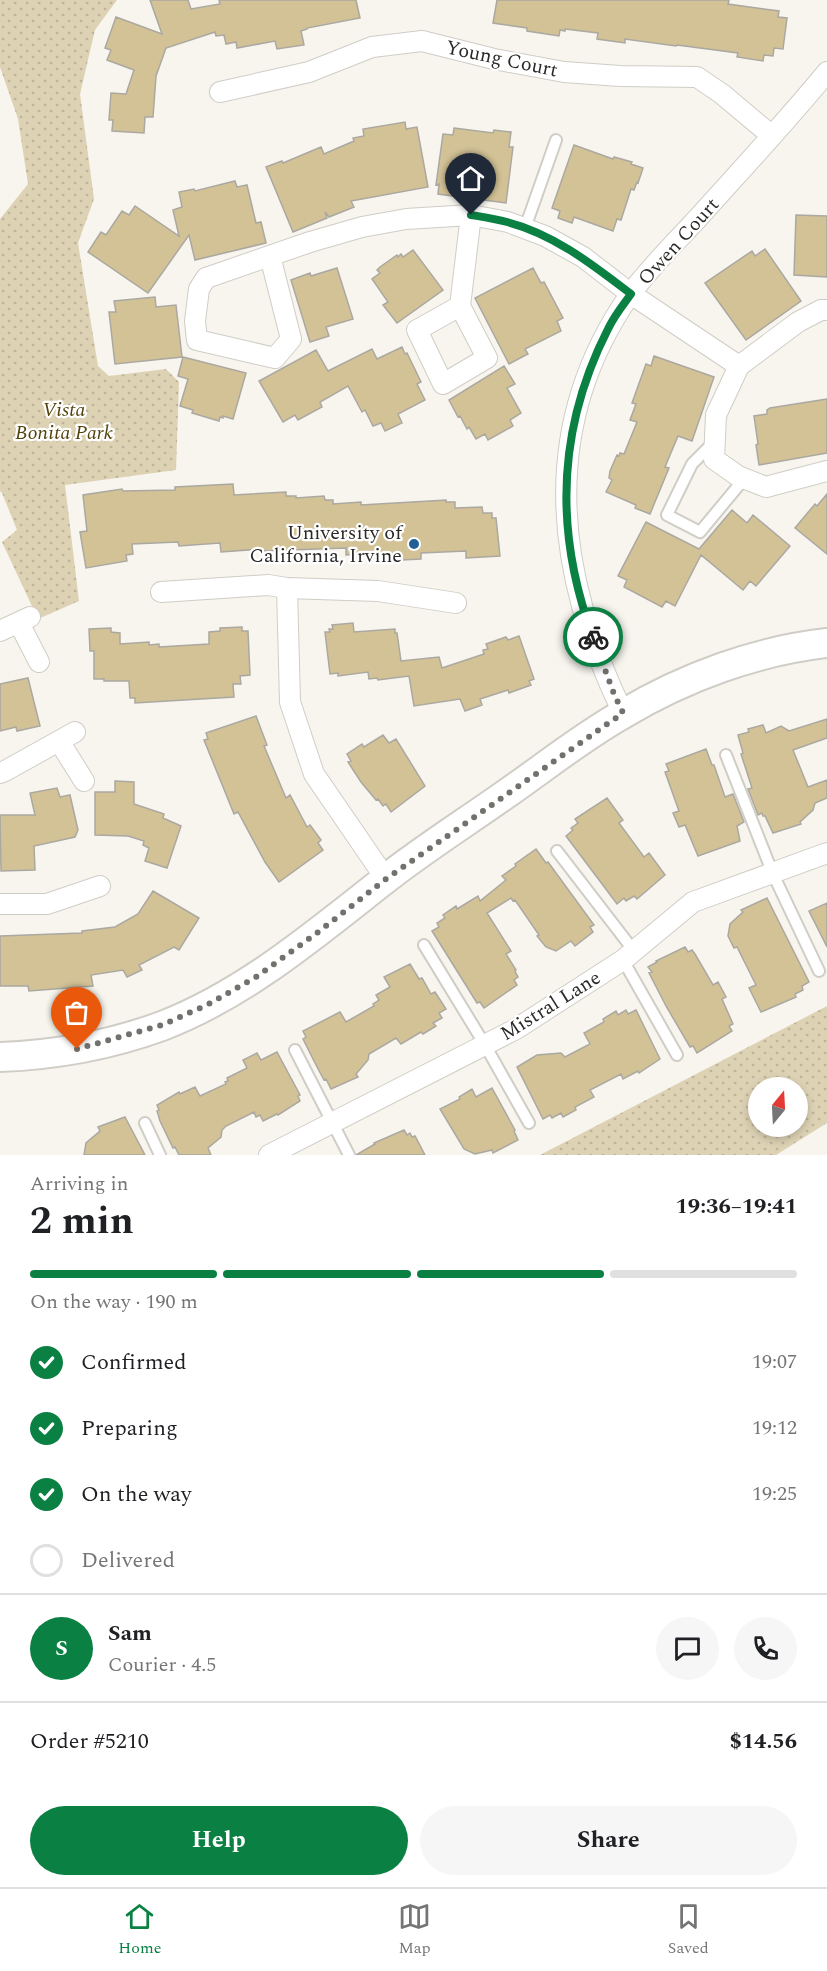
<!DOCTYPE html>
<meta charset="utf-8">
<style>
body{margin:0;font-family:Spectral,serif;background:#f6f6f6;color:#202124;height:100vh;display:flex;flex-direction:column;font-size:22px;white-space:nowrap}
*{box-sizing:border-box;margin:0}
p{font-size:20px;color:#757577}
.icon{flex:none;width:33px;height:33px;fill:none;stroke:currentColor;stroke-width:2;stroke-linecap:round;stroke-linejoin:round}
.map{position:relative;height:1155px;overflow:hidden}
.details{display:flex;flex-direction:column;background:#fff;flex:1}
.details>*{flex:none}
.needle{width:39px;rotate:18deg}
.fabs{position:absolute;left:748px;top:1077px;display:grid;gap:12px}
.fabs a{display:grid;place-items:center;width:60px;height:60px;border-radius:50%;background:#fff;box-shadow:0 3px 9px #0003;font-size:30px}
.pin{position:absolute;display:grid;place-items:center;width:51px;height:51px;color:#fff;margin:-62px -26px;border-radius:50% 50% 50% 0;rotate:-45deg;box-shadow:0 0 6px #0007}
.pin .icon{rotate:45deg}
.courier{position:absolute;display:grid;place-items:center;width:60px;height:60px;margin:-30px;border:4px solid #0b8043;border-radius:50%;background:#fff;color:#222;box-shadow:0 2px 8px #0007}
.headline em{font-style:normal;font-weight:700}
.headline div{display:flex;flex-direction:column-reverse}
.headline{display:flex;align-items:center;justify-content:space-between;height:102px;padding:0 30px}
h1{font-size:39px;font-weight:700;line-height:45px}
.bar{display:grid;grid-template-columns:repeat(4,1fr);gap:9px 6px;align-content:center;height:72px;padding:0 30px}
.bar i{height:8px;border-radius:4px;background:#e0e0e0}
.bar .selected{background:#0b8043}
.bar p{grid-column:span 4}
.line{display:flex;align-items:center;gap:15px;padding:0 30px;border-top:2px solid #e0e0e0}
.line div{flex:1}
.round{display:grid;place-items:center;flex:none;width:63px;height:63px;border-radius:32px;background:#f6f6f6}
ol{padding:0 30px;list-style:none}
li{display:flex;align-items:center;gap:18px;height:66px}
li p{margin-inline-start:auto}
li .icon{padding:6px;border-radius:50%;background:#0b8043;color:#fff;stroke-width:4}
li:last-child{color:#757577}
li i{width:33px;height:33px;border:3px solid #e0e0e0;border-radius:50%}
.button{display:flex;gap:12px;margin-top:auto;padding:12px 30px}
.button a{flex:1;height:69px;border-radius:36px;background:#0b8043;color:#fff;font-size:24px;font-weight:700;line-height:69px;text-align:center}
.button a+a{background:#f6f6f6;color:#202124}
.dock{display:flex;justify-content:space-around;align-items:center;height:84px;border-top:2px solid #e0e0e0;background:#fff;font-size:16px;color:#757577}
.dock a{display:grid;justify-items:center;gap:3px}
.dock .selected{color:#0b8043}
.map>svg:first-child{display:block}
</style>
<div class="map">
<svg width="827" height="1155" viewBox="0 0 827 1155">
<defs>
<pattern id="grass-dots" width="8" height="8" patternUnits="userSpaceOnUse" patternTransform="scale(1.5)"><rect width="8" height="8" fill="#ddd2b4"/><path d="M2 2h.1M6 6h.1" fill="none" stroke="#beb49b" stroke-width="1.8" stroke-linecap="round"/></pattern>
</defs>
<rect width="100%" height="100%" fill="#f7f5ee"/>
<path fill="url(#grass-dots)" fill-rule="evenodd" d="M0,0H117L95,30L80,94L94,199L78,243L98,366L109,376L166,369L179,382L176,470L65,485L79,601L38,619L2,542L17,530L2,493L0,491V219L28,184L18,119L0,67Z
M827,1006V1123L776,1155H540ZM759,1088H798V1126H759Z"/>
<path fill="#d3c296" stroke="#aaa8a1" stroke-width="1.5" d="M150,0H188L191,9L220,4L219,0H356L360,18L307,28V29L301,31L304,45L277,49L275,41L237,48L236,42L226,44L224,35L216,36L215,32L166,48L156,76L153,117H145L144,133L112,131L113,120H109L111,93L126,94L134,70L107,60L111,50L105,48L116,17L162,34Z
M497,0H729L728,4L779,11L778,17L787,18L783,49L774,48L773,56L764,55L763,61L737,57L738,53L677,45L676,46L625,39V43L597,39L598,33L565,29V31L560,30L559,36L527,31V28L493,23Z
M405,122L406,129L417,127L428,187L351,201L354,207L329,217L325,212L327,218L293,232L266,167L282,161L283,163L321,147L324,154L354,141L353,138L364,136L363,129Z
M454,128L493,133L494,130L511,132L509,147H513L506,203L438,194L439,184L436,185L443,134L453,135Z
M574,145L613,159L614,157L632,162L631,164L643,168L638,183L637,182L634,190L631,189L621,220L617,219L613,231L574,217L572,223L558,218L560,211L552,208Z
M235,181L237,187L247,185L256,223L261,222L266,243L195,260L189,235L148,293L88,252L101,232L106,235L122,211L129,215L135,206L179,236L173,210L182,207L179,192L194,189L195,191Z
M796,215L827,216V277L794,275Z
M765,249L801,301L746,340L705,283L752,251L755,256Z
M413,250L443,290L397,323L383,305L388,302L372,279L380,273L377,270L380,267L397,255L398,257L401,254L403,257Z
M337,268L353,319L326,327L329,336L310,342L291,280L310,273L311,276Z
M533,268L541,283L544,282L563,318L557,321L561,331L525,349L528,354L509,364L475,298Z
M155,297L156,307L176,305L182,357L115,364L109,312H116L114,301Z
M402,347L405,354L407,353L421,382L417,384L425,400L398,414L402,423L385,431L381,423L373,426L365,410L362,412L348,386L320,402L322,407L298,420L295,415L283,422L259,381L316,350L328,371L372,349L377,359Z
M654,356L714,377L692,441L678,436L665,467L669,468L650,514L635,508L636,505L606,492L612,480L609,478L610,471L617,455L619,456L620,453L624,454L637,422L630,420L636,404L632,403L646,364L651,366Z
M183,357L246,373L233,419L223,416V418L220,417L219,421L192,413L193,410L180,406L188,379L178,376Z
M504,366L515,384L507,388L521,413L510,420L513,426L488,440L485,434L476,439L469,427L467,429L460,416L458,417L449,400Z
M827,399V453L759,465L756,445L758,444L754,416L767,414V410L770,408Z
M233,484L234,495L286,492V496H296V498L324,496L325,500H333V504L361,502V505L446,500V502H455V508L482,507L483,513H492V518H496L500,556L466,558V551L421,553V559L402,560V557L388,558V553L346,555V548L261,551V549L221,552L220,543L179,546L178,542L132,544L133,554L126,555L127,561L86,568L80,532L87,531L83,495L122,489L123,491L175,490V487Z
M827,494V554L795,528L815,504L817,506Z
M732,510L747,523L753,515L790,546L756,586L750,581L743,590L701,555L675,606L666,601L662,607L624,587L627,580L618,576L646,522L699,549Z
M353,623L354,632L395,629V633H397L401,661L439,657L442,668L484,654L483,650L488,649L486,644L506,637L508,640L519,636L534,679L529,681L531,685L509,693L508,690L480,699L482,705L465,711L460,699L414,706L409,676L378,680L377,678L369,679L368,672L338,676V673L330,674L325,632H330L329,629H333L332,625Z
M242,627V631H248L250,675L240,676L241,684H233L234,697L135,703V698H130L129,681H104V679H94V651H90L89,629L111,628V632L120,633V644L149,642V645L159,644V647L209,644V632L220,631V628Z
M28,678L40,726L17,731L16,727L0,731V684Z
M256,716L267,745L264,746L286,798L290,795L307,827L310,825L321,840L318,843L323,850L279,882L265,862L238,812L234,814L204,740L208,739L206,733Z
M827,719V738L793,750L808,787L827,780V798L815,803L813,810L800,822L801,824L773,833L765,816H763L762,813L758,815L748,789L752,788L741,754L743,753L738,735L749,732L748,729L763,725L766,733L781,726L789,731Z
M383,735L389,743L396,739L425,786L391,812L386,804L383,806L378,799L376,800L361,782L348,762L351,761L347,754L362,744L364,747Z
M706,749L712,765H714L725,797L733,794L744,822L737,826L740,841L698,856L685,825L679,827L673,813L679,811L665,772L669,771L666,764Z
M115,781L134,782V804L164,814L163,818L181,826L167,868L145,861L149,848L143,845L144,841L128,836L95,835V792H115Z
M57,788L60,797L70,795L78,830L75,837L34,846L35,870L1,871L0,815H35L30,793Z
M607,798L623,820L619,823L644,857L649,853L665,875L637,899L634,896L626,901L624,898L617,904L566,836L573,830L571,828L578,823L575,819Z
M536,849L546,863L548,862L594,925L590,927L593,932L575,946L571,941L556,951L546,947L537,936L539,935L515,900L513,901L511,898L487,913L511,951L506,954L516,970L515,971L518,977L514,980L517,985L484,1008L480,1002L477,1003L432,931L439,927L437,923L445,918L443,915L456,906L457,909L478,896L480,901L506,880L502,876L516,866L515,864Z
M153,891L199,918L179,950L174,947L139,965L142,970L127,977L123,970L91,975L93,986L29,991L28,986H0V936L82,933V931L115,927L138,914Z
M767,898L809,982L802,986L803,990L795,994L796,997L761,1012L749,988L756,985L737,947L734,948L728,936L730,924L743,912L741,910Z
M827,903V947L809,911Z
M685,947L688,952L692,950L695,954L713,985L718,982L726,997L722,999L733,1024L729,1026L732,1031L697,1053L693,1046L690,1047L666,1006L649,973L652,972L648,967L657,962L656,961Z
M410,964L419,979L422,978L431,994L435,992L446,1009L439,1013L442,1018L433,1023L436,1026L423,1034L421,1032L401,1044L396,1038L369,1054L368,1060L356,1074L358,1077L331,1089L326,1079L324,1080L315,1063L303,1039L306,1037L303,1031L340,1012L346,1022L374,1006L373,1004L379,1000L376,995L390,987L384,977Z
M626,1010L628,1014L636,1010L660,1059L639,1073L638,1071L623,1079L621,1074L590,1090L594,1097L575,1107L576,1110L563,1117L561,1113L552,1118L550,1115L543,1119L517,1067L537,1055L561,1053L565,1057L590,1044L584,1033L604,1022L603,1019L616,1011L618,1015Z
M277,1052L300,1095L298,1096L300,1101L278,1115L277,1114L263,1121L260,1115L256,1117L254,1112L226,1126L222,1130L221,1137L208,1148L211,1155H179L175,1147L173,1148L160,1121L157,1111L159,1110L157,1105L179,1092L180,1094L195,1087L200,1096L226,1084L225,1082L228,1081L227,1078L247,1068L243,1060L257,1053L261,1060Z
M492,1088L515,1130L514,1131L518,1140L493,1153L492,1150L475,1154L464,1149L440,1109L460,1099L459,1097L472,1089L476,1097Z
M125,1117L145,1155H84L86,1143L100,1131L98,1127Z
M404,1130L407,1135L410,1133L412,1137L415,1136L425,1155H356L375,1144L374,1143Z"/>
<g fill="none" stroke-linecap="round" stroke-linejoin="round">
<defs>
<path id="lane" d="M525,228L556,140
M714,442L692,464L667,515L700,532L744,479
M726,755L773,874L819,971
M557,851L634,951
M424,945L485,1045L529,1123
M623,960L677,1055
M295,1050L349,1155
M145,1123L160,1155"/>
<path id="street" d="M220,92L309,72L372,47L422,41L494,59L564,72L620,76L697,77L722,94L772,136
M270,256L291,339L275,358L197,340L195,321L199,289L206,278L310,242L362,227L406,219L471,215L508,222L545,236L583,257L631,294L739,366
M460,306L487,358L443,384L417,330L460,306L471,215
M827,310H821L798,322L739,366L716,415L714,459L738,476L766,487L827,471
M287,588L290,702L314,774L386,879
M161,592L268,585L287,588L378,591L456,603
M19,623L39,662
M0,631L30,617
M623,713C556,575 537,429 629,296C649,268 675,243 698,218C741,170 786,122 827,72
M59,741L84,781
M0,773L5,771L75,732
M0,904H47L100,886
M269,1155L516,1029L623,960L693,902L827,853"/>
<path id="secondary" d="M0,1057C55,1055 110,1045 162,1026C245,994 314,935 383,881C422,850 465,823 506,794C545,767 582,737 623,714C685,677 756,651 827,643"/>
</defs>
<use href="#lane" stroke="#cfcdc6" stroke-width="14"/>
<use href="#street" stroke="#cfcdc6" stroke-width="22"/>
<use href="#secondary" stroke="#cfcdc6" stroke-width="32"/>
<use href="#lane" stroke="#fff" stroke-width="10"/>
<use href="#street" stroke="#fff" stroke-width="20"/>
<use href="#secondary" stroke="#fff" stroke-width="28"/>
</g>
<g fill="none" stroke-linecap="round" stroke-linejoin="round">
<path stroke="#72716d" stroke-width="6" stroke-dasharray="0 10.8" d="M77,1049L162,1025L207,1005L256,977L317,933L386,879L623,713L614,694L593,637"/>
<path stroke="#0b8043" stroke-width="8" d="M471,215C483,217 496,219 507,222C554,234 593,265 631,294C623,305 614,316 608,329C557,429 554,532 593,637"/>
</g>
<circle fill="#215f95" stroke="#fff" stroke-width="2" cx="414" cy="544" r="6"/>
<g text-anchor="middle" stroke-width="4.5" stroke-linejoin="round" paint-order="stroke">
<g font-size="20" fill="#2b2a28" stroke="#fff">
<text transform="translate(502 58) rotate(12)" y="7">Young Court</text>
<text transform="translate(678 241) rotate(-48)" y="7">Owen Court</text>
<text transform="translate(550 1005) rotate(-32)" y="7">Mistral Lane</text>
</g>
<g font-size="20" font-style="italic" fill="#53420a" stroke="#fff">
<text x="64" y="416">Vista<tspan x="64" dy="23">Bonita Park</tspan></text>
</g>
<g font-size="20" fill="#2b2a28" stroke="#fff" text-anchor="end">
<text x="402" y="539">University of<tspan x="402" dy="23">California, Irvine</tspan></text>
</g>
</g>
</svg>
<div class="fabs">
<a><svg class="needle" viewBox="-14 -14 28 28"><path d="M0-13l5 13h-10z" fill="#e53935"/><path d="M0 13l5-13h-10z" fill="#757577"/></svg></a>
</div>
<div class="pin" style="left:77px;top:1049px;background:#ea580c"><svg class="icon" aria-label="bag" viewBox="0 0 24 24"><path d="M5 8h14l-1 12H6zM9 8a3 3 0 0 1 6 0"/></svg></div>
<div class="pin" style="left:471px;top:215px;background:#1f2937"><svg class="icon" aria-label="home" viewBox="0 0 24 24"><path d="M3 11l9-7 9 7M6 9v11h12V9"/></svg></div>
<div class="courier" style="left:593px;top:637px"><svg class="icon" aria-label="bike" viewBox="0 0 24 24"><circle cx="6" cy="16" r="4"/><circle cx="18" cy="16" r="4"/><path d="M6 16l4-8h5l3 8M10 8l3 8H6M13 5h3"/></svg></div>
</div>
<section class="details">
<div class="headline"><div><h1>2 min</h1><p>Arriving in</p></div><em>19:36–19:41</em></div>
<div class="bar"><i class="selected"></i><i class="selected"></i><i class="selected"></i><i></i><p>On the way · 190 m</p></div>
<ol>
<li><svg class="icon" aria-label="check" viewBox="0 0 24 24"><path d="M5 12l5 5 9-10"/></svg>Confirmed<p>19:07</p></li>
<li><svg class="icon" aria-label="check" viewBox="0 0 24 24"><path d="M5 12l5 5 9-10"/></svg>Preparing<p>19:12</p></li>
<li><svg class="icon" aria-label="check" viewBox="0 0 24 24"><path d="M5 12l5 5 9-10"/></svg>On the way<p>19:25</p></li>
<li><i></i>Delivered</li>
</ol>
<div class="line" style="height:108px"><b class="round" style="background:#0b8043;color:#fff">S</b><div><b>Sam</b><p>Courier · 4.5</p></div><a class="round"><svg class="icon" aria-label="chat" viewBox="0 0 24 24"><path d="M4 5h16v11H9l-5 4z"/></svg></a><a class="round"><svg class="icon" aria-label="phone" viewBox="0 0 24 24"><path d="M5 4h4l2 5-3 2q2 4 5 5l2-3 5 2v4C11 20 4 13 5 4z"/></svg></a></div>
<div class="line" style="height:78px"><div>Order #5210</div><b>$14.56</b></div>
<div class="button"><a>Help</a><a>Share</a></div>
</section>
<nav class="dock">
<a class="selected"><svg class="icon" aria-label="home" viewBox="0 0 24 24"><path d="M3 11l9-7 9 7M6 9v11h12V9"/></svg>Home</a>
<a><svg class="icon" aria-label="map" viewBox="0 0 24 24"><path d="M3 6l6-2 6 2 6-2v14l-6 2-6-2-6 2zM9 4v14M15 6v14"/></svg>Map</a>
<a><svg class="icon" aria-label="saved" viewBox="0 0 24 24"><path d="M7 4h10v16l-5-4-5 4z"/></svg>Saved</a>
</nav>
